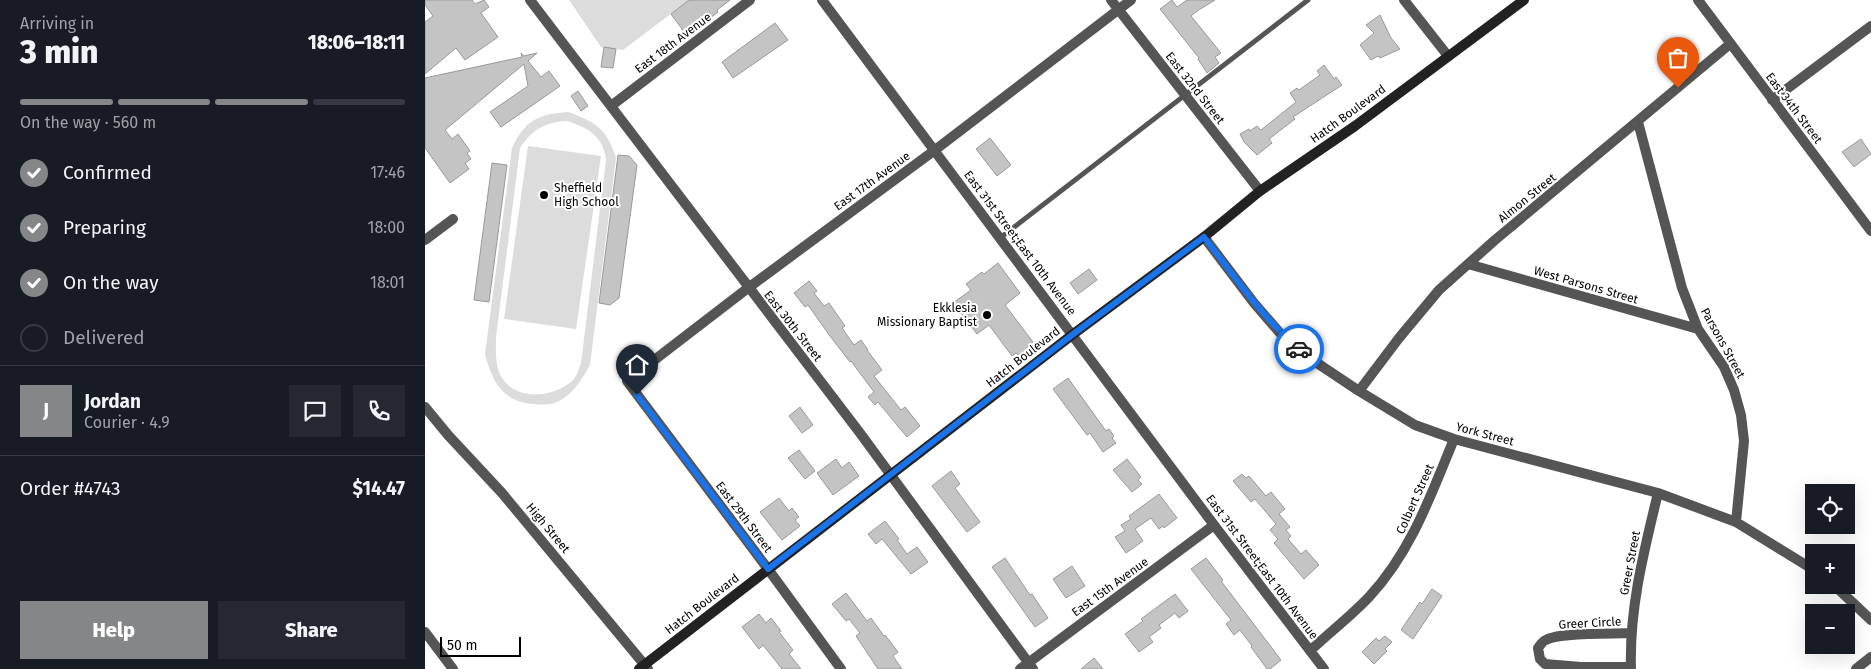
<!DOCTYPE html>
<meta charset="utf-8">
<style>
body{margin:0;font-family:"Fira Sans",sans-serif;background:#242831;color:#f1f3f6;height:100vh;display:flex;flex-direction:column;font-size:19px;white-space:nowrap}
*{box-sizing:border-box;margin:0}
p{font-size:16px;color:#9ea1a6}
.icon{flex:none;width:28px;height:28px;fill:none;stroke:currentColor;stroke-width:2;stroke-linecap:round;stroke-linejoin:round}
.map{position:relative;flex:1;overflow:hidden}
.drawer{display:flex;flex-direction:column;background:#171b24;width:425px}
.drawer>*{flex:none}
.fabs{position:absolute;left:1380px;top:484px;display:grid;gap:10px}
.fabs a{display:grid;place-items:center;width:50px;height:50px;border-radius:0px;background:#171b24;box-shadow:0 5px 20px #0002;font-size:25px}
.scale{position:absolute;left:15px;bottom:12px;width:81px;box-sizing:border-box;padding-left:5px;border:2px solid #000;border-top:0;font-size:14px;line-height:18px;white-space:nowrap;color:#000;-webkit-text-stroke:4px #fff;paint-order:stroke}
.pin{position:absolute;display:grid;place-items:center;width:42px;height:42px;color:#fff;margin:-51px -21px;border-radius:50% 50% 50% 0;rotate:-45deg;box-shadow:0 0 5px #0007}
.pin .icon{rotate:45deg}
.courier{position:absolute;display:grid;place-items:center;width:50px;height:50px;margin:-25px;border:4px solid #1a73e8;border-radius:50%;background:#fff;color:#222;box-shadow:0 1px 6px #0007}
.overview em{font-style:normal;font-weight:800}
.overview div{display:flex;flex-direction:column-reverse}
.overview{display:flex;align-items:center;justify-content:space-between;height:85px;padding:0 20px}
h1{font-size:32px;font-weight:800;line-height:38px}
.bar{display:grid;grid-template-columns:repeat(4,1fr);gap:8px 5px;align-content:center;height:60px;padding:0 20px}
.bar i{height:6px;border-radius:4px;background:#363941}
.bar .selected{background:#858687}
.bar p{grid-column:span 4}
.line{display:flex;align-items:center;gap:12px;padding:0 20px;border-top:1px solid #363941}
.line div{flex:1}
.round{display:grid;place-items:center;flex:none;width:52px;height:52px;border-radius:0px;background:#242831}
ol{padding:0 20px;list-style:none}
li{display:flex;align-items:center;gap:15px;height:55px}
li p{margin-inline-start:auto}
li .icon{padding:5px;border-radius:50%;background:#858687;color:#fff;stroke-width:4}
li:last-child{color:#9ea1a6}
li i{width:28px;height:28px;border:2px solid #363941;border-radius:50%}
.primary-button{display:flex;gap:10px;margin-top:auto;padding:10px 20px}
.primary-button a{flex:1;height:58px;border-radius:0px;background:#858687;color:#fff;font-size:20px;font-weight:800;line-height:58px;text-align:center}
.primary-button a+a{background:#242831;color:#f1f3f6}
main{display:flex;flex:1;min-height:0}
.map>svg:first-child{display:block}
</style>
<main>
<section class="drawer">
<div class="overview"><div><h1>3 min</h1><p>Arriving in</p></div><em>18:06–18:11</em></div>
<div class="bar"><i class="selected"></i><i class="selected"></i><i class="selected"></i><i></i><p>On the way · 560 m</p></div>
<ol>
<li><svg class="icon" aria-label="check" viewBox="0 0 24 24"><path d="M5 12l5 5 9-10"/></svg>Confirmed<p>17:46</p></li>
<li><svg class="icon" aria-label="check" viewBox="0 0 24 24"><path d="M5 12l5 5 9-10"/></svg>Preparing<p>18:00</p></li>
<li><svg class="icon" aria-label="check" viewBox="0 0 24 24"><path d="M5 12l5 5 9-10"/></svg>On the way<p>18:01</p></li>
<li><i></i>Delivered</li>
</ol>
<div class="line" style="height:90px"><b class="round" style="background:#858687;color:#fff">J</b><div><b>Jordan</b><p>Courier · 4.9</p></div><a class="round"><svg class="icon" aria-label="chat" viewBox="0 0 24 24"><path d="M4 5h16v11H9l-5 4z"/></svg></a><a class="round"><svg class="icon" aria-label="phone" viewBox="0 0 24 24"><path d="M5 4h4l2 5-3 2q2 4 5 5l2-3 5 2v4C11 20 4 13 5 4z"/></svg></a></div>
<div class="line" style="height:65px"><div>Order #4743</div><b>$14.47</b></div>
<div class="primary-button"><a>Help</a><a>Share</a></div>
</section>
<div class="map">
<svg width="1446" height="669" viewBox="0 0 1446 669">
<rect width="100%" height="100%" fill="#fff"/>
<path fill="#dcdcdc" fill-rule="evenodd" d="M144,0H264L198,50L176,47Z
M143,112C171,122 182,129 191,158L165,365C157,379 148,395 132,402C126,405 116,405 109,404C78,402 67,382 60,354L87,148C100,120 114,114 143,112ZM142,121C164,128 178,136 181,160L156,363C154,368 152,376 148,380C128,399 86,402 74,372C70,361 71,348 71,337L95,148C107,130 120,122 142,121Z
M103,146L176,156L151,329L79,319Z"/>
<path fill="#c4c4c4" stroke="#999" d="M0,0H47L50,4L59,0L64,7L56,13L73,37L40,60L31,48L0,74V22L8,16L0,5Z
M264,0H305L292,10L293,12L262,36L246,14Z
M747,0L752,7L762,0H790L772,11L766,16L796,53L790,57L794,63L782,73L773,59L774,58L735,9Z
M955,15L966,38L975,49L955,58L953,56L946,60L935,45L949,33L941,25Z
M350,23L363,40L308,78L297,62Z
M179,47L191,49L188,68L176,67Z
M96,53L99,56L112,53L103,61L116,77L124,71L135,86L76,127L65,112L103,86L99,64L20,130L27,139L33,134L45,151L42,153L46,159L40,163L44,169L25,183L0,148V78L97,57Z
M899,65L909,79L911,77L917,85L868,117L870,119L844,139L847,143L832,155L819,142L815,134L824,129L825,131L832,126L836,130L871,102L865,93L872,88L874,90L895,75L892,71Z
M153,91L163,106L156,111L146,96Z
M565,138L586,165L572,176L551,149Z
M1436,139L1446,154L1429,167L1417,152Z
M193,155L204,156L212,165L194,298L185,305L174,303Z
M67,163L82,165L64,302L49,300Z
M573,263L595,293L580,305L608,342L602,346L604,348L594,356L591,353L587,356L564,325L552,334L528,303L546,290L541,284L557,272L559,274Z
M664,269L672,280L653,294L645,283Z
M384,281L392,291L389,293L399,306L404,303L420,326L417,328L429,345L436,340L443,350H442L457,370L449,376L476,410L480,407L495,426L482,437L453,402L450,405L443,397L449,392L426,361L425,362L405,336L383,305L380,307L369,293Z
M643,378L681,431L684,429L689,436L687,438L691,443L678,452L665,433L662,435L628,389Z
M375,407L388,425L377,433L364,416Z
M374,450L390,471L380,479L363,458Z
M411,459L417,468L424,462L434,476L408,495L392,473Z
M702,459L716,477L713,480L717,484L707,492L688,470Z
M526,471L535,484L530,488L555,522L542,532L507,486Z
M817,474L821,478L824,476L841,496L846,492L860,509L854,514L865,527L861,530L866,536L863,539L876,554L881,550L894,565L879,579L849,543L853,539L845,530L851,524L830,499L826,502L808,481Z
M734,494L752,518L739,528L738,526L734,529L726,518L710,529L718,541L701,553L690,537L700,531L696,525L706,519L704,516Z
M354,498L364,511L367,508L374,517L370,520L375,526L357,540L335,512Z
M460,521L474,539L472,540L482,554L492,547L503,562L486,574L457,539L451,544L443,534Z
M580,558L605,595L607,594L623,618L610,627L567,567Z
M781,558L798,580L796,581L856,660L845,669H842L826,647L827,646L815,630L809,635L801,624L806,620L766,569Z
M647,566L660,586L641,598L628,579Z
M1007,589L1017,596L988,639L976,630L995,602L997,604Z
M421,593L442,621L446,618L459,636L460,635L473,652L468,656L477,669H453L431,636L435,633L424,619L421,621L407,604Z
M750,594L763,611L754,618L750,613L734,625L736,628L724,637L728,642L714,652L700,634L718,621L716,619Z
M334,614L341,623L346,618L356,631L354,632L368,650L364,654L376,669H357L338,645L334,649L317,627Z
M960,636L967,642L960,649L962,651L949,664L937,652L951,638L954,641Z
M669,658L678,669H656Z"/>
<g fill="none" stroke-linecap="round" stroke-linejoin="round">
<path stroke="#555" stroke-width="5" d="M575,238L883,0"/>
<path stroke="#555" stroke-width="10" d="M105,0L435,433L608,669
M397,0L789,525L899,669
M686,0L835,191
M979,0L1023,56
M1273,0L1446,231
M1347,100L1446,26
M186,106L325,0
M1213,122L1257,288L1273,329L1299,367L1309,390L1316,415L1319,441L1311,522
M779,237L829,303L855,333L883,357L934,391L990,425L1029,439L1233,493L1311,522L1389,570
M0,240L28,219
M1043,264L1273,329
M934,391L974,338L1014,290L1070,240L1305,44
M0,407L23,435L77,493L223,669
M1409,585L1446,620
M0,632L28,669
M885,651C904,633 926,616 944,597C986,552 1006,495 1029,439
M1206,667H1156L1120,664L1115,659L1113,648C1116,645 1117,641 1121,640C1134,632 1189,634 1206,633
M416,669L343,569L202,381L323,288L510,150L706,0
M595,669L789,525
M1206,669C1204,609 1219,551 1233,493
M1431,669L1446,657"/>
<path stroke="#222" stroke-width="10" d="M214,669L647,335L779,237L835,191L930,126L1099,0"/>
</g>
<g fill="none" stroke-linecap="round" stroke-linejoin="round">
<path stroke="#595959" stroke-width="5" stroke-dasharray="0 9" d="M874,349L934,391L983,327L1014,290L1070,240L1253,88"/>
<path stroke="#1a73e8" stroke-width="6" d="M212,395L343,569L647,335L779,237C809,276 837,317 874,349"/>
</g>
<g fill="#000" stroke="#fff" stroke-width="2">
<circle cx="119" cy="195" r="5"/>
<circle cx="562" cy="315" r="5"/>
</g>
<g text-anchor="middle" stroke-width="4" stroke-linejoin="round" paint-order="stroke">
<g font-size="12" fill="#000" stroke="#fff">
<text transform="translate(248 43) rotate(-37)" y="4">East 18th Avenue</text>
<text transform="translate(770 88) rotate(52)" y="4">East 32nd Street</text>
<text transform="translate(1369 108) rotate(53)" y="4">East 34th Street</text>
<text transform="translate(923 114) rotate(-36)" y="4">Hatch Boulevard</text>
<text transform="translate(447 181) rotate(-36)" y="4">East 17th Avenue</text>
<text transform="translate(1102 198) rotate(-39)" y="4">Almon Street</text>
<text transform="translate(595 243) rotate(53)" y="4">East 31st Street;East 10th Avenue</text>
<text transform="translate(1161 285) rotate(16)" y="4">West Parsons Street</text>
<text transform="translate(368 326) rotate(52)" y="4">East 30th Street</text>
<text transform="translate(1298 343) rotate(61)" y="4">Parsons Street</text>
<text transform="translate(598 357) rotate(-38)" y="4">Hatch Boulevard</text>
<text transform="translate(1060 434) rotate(15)" y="4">York Street</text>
<text transform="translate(990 499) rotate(-66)" y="4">Colbert Street</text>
<text transform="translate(319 517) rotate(53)" y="4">East 29th Street</text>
<text transform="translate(123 528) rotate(50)" y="4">High Street</text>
<text transform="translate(1205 563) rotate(-79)" y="4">Greer Street</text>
<text transform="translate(837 567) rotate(53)" y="4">East 31st Street;East 10th Avenue</text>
<text transform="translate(685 587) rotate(-36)" y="4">East 15th Avenue</text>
<text transform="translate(277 604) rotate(-38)" y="4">Hatch Boulevard</text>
<text transform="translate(1165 623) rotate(-3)" y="4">Greer Circle</text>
</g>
<g font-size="12" fill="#000" stroke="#fff" text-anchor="start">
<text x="129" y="192">Sheffield<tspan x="129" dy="14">High School</tspan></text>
<text x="552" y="312" text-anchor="end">Ekklesia<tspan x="552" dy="14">Missionary Baptist</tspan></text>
</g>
</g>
</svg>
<div class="fabs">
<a><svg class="icon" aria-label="locate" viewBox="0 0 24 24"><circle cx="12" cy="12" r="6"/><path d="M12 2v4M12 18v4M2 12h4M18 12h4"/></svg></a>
<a>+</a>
<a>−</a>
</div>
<div class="scale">50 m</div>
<div class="pin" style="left:1253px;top:88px;background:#ea580c"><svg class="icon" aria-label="bag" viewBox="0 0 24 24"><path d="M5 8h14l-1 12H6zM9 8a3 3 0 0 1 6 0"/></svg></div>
<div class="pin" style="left:212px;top:395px;background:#1f2937"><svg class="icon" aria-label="home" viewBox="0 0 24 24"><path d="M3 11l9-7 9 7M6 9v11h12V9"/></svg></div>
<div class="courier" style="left:874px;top:349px"><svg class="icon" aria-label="car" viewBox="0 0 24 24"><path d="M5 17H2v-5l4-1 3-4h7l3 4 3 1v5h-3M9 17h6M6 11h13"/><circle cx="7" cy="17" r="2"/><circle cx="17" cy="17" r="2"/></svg></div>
</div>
</main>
